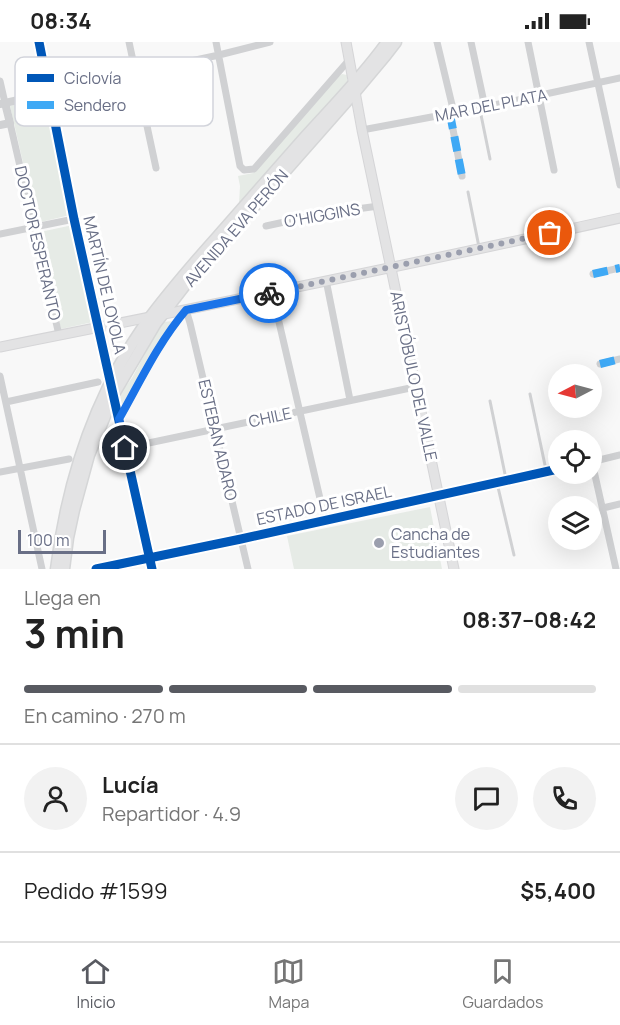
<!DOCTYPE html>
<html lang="es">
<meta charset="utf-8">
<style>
body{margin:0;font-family:Manrope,sans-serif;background:#f2f2f2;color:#222;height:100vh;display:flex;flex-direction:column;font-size:22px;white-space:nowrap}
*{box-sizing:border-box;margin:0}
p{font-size:20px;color:#767676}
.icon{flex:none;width:33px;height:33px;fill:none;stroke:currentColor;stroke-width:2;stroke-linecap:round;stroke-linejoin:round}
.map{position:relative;height:527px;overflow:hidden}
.panel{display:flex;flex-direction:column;background:#fff;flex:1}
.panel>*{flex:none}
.needle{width:39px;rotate:264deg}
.tools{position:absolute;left:548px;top:322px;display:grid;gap:12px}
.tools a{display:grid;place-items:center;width:54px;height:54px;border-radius:50%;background:#fff;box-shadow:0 6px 24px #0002;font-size:30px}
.scale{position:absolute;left:18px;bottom:15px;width:88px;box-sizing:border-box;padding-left:6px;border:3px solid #696f86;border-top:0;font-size:16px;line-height:21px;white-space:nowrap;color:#696f86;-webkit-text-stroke:4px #fff;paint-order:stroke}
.pin{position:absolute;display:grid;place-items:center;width:51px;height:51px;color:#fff;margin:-26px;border:3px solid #fff;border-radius:50%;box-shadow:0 2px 6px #0007}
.courier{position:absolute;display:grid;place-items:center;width:60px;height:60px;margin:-30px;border:4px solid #1a73e8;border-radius:50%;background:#fff;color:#222;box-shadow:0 2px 8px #0007}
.summary em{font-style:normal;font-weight:700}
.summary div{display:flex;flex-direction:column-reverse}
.summary{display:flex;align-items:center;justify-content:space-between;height:102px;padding:0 24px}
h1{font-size:39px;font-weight:700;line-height:45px}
.bar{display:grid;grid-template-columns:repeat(4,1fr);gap:9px 6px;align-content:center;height:72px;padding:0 24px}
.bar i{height:8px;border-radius:4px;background:#e0e0e0}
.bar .selected{background:#585a61}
.bar p{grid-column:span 4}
.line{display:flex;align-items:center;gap:15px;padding:0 24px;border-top:2px solid #e0e0e0}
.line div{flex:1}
.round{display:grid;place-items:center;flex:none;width:63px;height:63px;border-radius:32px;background:#f2f2f2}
.status{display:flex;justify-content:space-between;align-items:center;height:42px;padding:0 30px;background:#fff;direction:ltr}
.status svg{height:16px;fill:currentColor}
.tab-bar{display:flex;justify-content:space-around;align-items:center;height:84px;border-top:2px solid #e0e0e0;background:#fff;font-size:16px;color:#767676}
.tab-bar a{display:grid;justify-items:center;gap:3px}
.tab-bar .selected{color:#585a61}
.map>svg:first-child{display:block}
</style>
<div class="status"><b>08:34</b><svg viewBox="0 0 49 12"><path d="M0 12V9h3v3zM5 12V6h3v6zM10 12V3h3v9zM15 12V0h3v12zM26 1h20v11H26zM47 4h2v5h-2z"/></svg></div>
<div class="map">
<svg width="620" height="527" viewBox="0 0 620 527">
<rect width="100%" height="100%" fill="#f8f8f8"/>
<path fill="#e6ebe6" d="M342,32L347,33V40L239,162L240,144L238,134L253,131L339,34Z
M43,56L70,173L37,181L10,64Z
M73,183L93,280L61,287L40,190Z
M174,279L122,366L120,356L122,349L132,336L162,280Z
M430,465L442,527H294L287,494Z"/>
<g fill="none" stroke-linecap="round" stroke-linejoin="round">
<defs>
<path id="secondary" d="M346,0L362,88L454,527
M0,305C207,264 414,222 620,176"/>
<path id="primary" d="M56,527C67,440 95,354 145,282C167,252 192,223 217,195C246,162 275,129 304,96C331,66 364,33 387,0
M64,527L68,496L74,468L89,413L114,352L156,281L186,242L355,50L386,13L396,0"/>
</defs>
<use href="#secondary" stroke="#d5d5d7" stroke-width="11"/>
<use href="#primary" stroke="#d5d6d7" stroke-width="13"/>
<path stroke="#d0d1d3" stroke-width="3" d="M480,68L490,117
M468,150L479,205
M530,352L546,428
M490,359L506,437
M497,441L514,513"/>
<path stroke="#d0d1d3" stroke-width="7" d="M129,0L156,126
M216,0L240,124L244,128L254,127L349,18
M437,0L454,71
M471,0L485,65
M528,0L554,128
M589,0L620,143
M0,39L5,61
M49,51L60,47L219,13L270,0
M450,72L462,134
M10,81L59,293
M362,88L485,65L620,36
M266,184L326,171L379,164
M0,192L74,177
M593,232L620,226
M326,238L350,358
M272,250L325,478
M600,322L620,317
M0,334L42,527
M6,360L98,340
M119,377C140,340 158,301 186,268L190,281L248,527
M125,406L415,345
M591,420L620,413
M592,420L616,527
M0,430L69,417
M603,466L620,462
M96,527L241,497L558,427"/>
<path stroke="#d0d1d3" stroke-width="8" d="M39,0L74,177L152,527
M0,62L49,51
M0,83L10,81L5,61"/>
<use href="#secondary" stroke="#e3e3e4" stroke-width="9"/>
<use href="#primary" stroke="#e3e3e4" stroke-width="10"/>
<path stroke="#3fa9f5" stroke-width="8" stroke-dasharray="15 8" stroke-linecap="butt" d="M450,72L462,134
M593,232L620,226
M600,322L620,317"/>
<defs>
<path id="cycleway" d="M39,0L74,177L152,527
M96,527L241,497L558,427"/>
</defs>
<use href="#cycleway" stroke="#fff" stroke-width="13"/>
<use href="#cycleway" stroke="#0057b8" stroke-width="9"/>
</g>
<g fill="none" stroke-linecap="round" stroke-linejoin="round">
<path stroke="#9b9fae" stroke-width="6" stroke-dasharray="0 10.8" d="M269,251L550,191"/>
<path stroke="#1a73e8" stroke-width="8" d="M125,406L119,377C140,340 158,301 186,268L269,251"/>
</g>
<circle fill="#9b9fae" stroke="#fff" stroke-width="2" cx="379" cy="501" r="6"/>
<g text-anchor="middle" stroke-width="6" stroke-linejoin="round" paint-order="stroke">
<g font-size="16" fill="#696f86" stroke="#fff">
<text transform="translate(491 63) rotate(-11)" y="6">MAR DEL PLATA</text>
<text transform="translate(322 173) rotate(-10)" y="6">O'HIGGINS</text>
<text transform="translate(236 186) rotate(-49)" y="6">AVENIDA EVA PERÓN</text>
<text transform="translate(38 201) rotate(77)" y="6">DOCTOR ESPERANTO</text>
<text transform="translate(105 243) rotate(77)" y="6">MARTÍN DE LOYOLA</text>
<text transform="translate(414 334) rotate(78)" y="6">ARISTÓBULO DEL VALLE</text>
<text transform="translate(270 375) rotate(-12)" y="6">CHILE</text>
<text transform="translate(218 398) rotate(77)" y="6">ESTEBAN ADARO</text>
<text transform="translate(324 463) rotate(-12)" y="6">ESTADO DE ISRAEL</text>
</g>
<g font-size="16" fill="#696f86" stroke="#fff" text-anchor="start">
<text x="391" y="498">Cancha de<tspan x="391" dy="18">Estudiantes</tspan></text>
</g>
</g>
<rect x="15" y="15" width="198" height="69" rx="9" fill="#fff" stroke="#d2d4db" stroke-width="1.5"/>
<rect x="27" y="32" width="27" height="8" fill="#0057b8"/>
<rect x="27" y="59" width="27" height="8" fill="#3fa9f5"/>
<g font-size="16" fill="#696f86">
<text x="64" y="42">Ciclovía</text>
<text x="64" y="69">Sendero</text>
</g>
</svg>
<div class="tools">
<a><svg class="needle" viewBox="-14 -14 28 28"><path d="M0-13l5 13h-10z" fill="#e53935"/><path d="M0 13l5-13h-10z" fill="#767676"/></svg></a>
<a><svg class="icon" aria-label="locate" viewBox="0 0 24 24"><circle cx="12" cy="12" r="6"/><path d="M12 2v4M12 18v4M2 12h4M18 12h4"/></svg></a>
<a><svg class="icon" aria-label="layers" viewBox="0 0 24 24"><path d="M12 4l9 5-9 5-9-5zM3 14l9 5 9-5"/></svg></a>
</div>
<div class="scale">100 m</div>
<div class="pin" style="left:550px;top:191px;background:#ea580c"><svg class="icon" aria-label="bag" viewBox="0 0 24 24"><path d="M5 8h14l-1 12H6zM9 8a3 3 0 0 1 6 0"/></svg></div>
<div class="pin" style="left:125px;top:406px;background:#1f2937"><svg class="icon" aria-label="home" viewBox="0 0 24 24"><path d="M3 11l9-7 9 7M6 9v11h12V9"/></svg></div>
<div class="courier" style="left:269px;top:251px"><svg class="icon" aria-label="bike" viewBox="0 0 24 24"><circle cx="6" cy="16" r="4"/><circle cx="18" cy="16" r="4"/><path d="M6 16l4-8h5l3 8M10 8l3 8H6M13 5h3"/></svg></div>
</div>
<section class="panel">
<div class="summary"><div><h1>3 min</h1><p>Llega en</p></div><em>08:37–08:42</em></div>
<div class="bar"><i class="selected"></i><i class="selected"></i><i class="selected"></i><i></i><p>En camino · 270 m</p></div>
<div class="line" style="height:108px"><a class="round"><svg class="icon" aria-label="person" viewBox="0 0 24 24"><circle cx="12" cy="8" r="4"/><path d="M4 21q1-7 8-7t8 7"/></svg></a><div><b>Lucía</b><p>Repartidor · 4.9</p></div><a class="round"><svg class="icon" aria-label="chat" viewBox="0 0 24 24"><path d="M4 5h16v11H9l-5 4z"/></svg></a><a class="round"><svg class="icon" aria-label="phone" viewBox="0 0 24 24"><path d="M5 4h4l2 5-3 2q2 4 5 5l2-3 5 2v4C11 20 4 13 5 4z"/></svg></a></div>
<div class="line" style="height:78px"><div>Pedido #1599</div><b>$5,400</b></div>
</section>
<nav class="tab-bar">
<a class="selected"><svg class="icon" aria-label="home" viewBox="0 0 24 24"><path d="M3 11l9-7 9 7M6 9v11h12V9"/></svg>Inicio</a>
<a><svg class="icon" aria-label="map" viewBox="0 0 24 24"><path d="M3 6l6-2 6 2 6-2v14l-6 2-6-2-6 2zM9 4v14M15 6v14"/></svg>Mapa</a>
<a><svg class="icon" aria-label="saved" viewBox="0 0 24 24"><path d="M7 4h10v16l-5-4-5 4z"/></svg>Guardados</a>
</nav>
